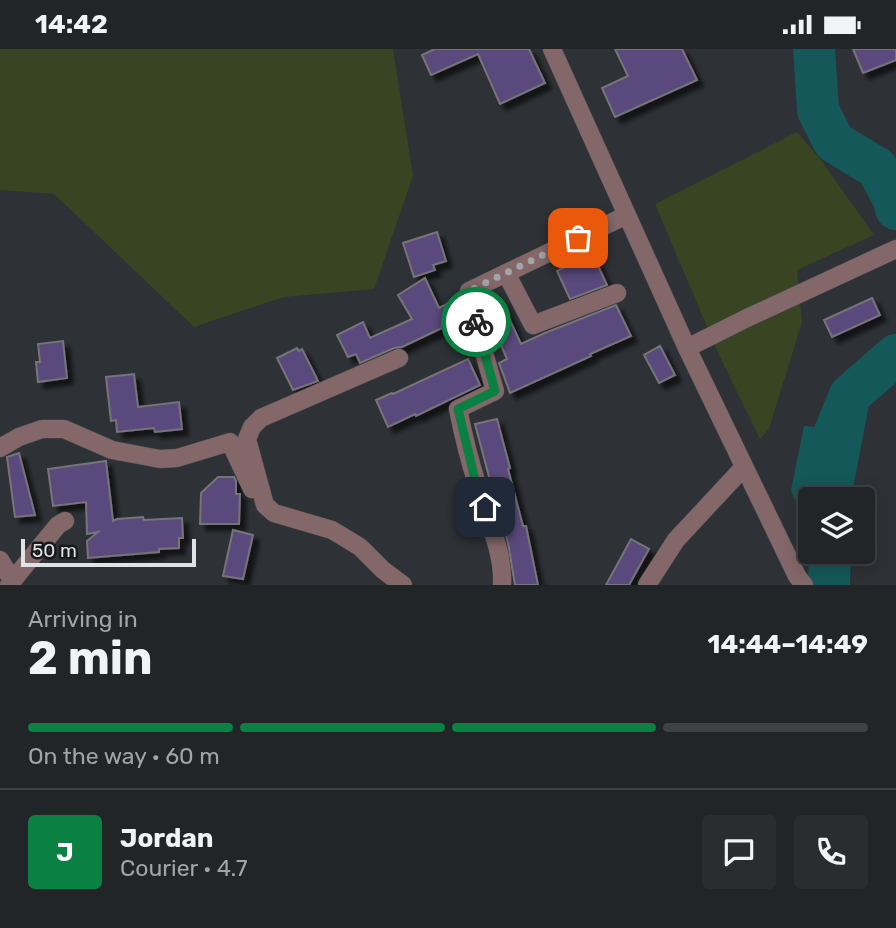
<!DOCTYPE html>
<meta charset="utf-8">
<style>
body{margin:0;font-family:Rubik,sans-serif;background:#2a2d30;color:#f1f3f6;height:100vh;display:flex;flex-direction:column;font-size:26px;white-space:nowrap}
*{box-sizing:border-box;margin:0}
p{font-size:23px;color:#a2a5a8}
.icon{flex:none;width:38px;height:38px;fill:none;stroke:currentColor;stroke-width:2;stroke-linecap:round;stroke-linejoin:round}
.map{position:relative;height:536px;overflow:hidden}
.drawer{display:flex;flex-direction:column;background:#222528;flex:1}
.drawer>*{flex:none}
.controls{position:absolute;left:798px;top:438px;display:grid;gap:14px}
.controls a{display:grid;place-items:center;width:77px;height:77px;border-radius:7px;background:#222528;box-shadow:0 4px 18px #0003,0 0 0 2px #3f4245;font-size:35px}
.scale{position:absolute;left:21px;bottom:18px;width:175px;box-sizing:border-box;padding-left:7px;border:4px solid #e0e2e5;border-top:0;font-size:19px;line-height:24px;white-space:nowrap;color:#e0e2e5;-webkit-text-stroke:5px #17191b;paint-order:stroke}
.pin{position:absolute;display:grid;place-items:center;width:60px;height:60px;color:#fff;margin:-30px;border-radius:14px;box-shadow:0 4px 10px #0006}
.courier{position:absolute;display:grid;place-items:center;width:70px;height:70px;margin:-35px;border:5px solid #0b8043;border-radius:50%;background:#fff;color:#222;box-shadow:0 2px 9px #0007}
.head em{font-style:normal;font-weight:700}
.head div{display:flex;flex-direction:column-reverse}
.head{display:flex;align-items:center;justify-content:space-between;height:119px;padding:0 28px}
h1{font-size:46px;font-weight:700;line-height:52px}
.bar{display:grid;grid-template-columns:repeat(4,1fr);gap:10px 7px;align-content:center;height:84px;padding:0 28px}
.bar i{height:9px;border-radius:5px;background:#3f4245}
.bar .active{background:#0b8043}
.bar p{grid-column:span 4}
.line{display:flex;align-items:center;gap:18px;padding:0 28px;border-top:2px solid #3f4245}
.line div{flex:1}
.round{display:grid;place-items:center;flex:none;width:74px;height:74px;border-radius:7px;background:#2a2d30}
.status{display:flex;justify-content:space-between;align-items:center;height:49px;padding:0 35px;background:#222528;direction:ltr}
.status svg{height:19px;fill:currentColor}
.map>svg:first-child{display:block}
</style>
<div class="status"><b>14:42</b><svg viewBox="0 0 49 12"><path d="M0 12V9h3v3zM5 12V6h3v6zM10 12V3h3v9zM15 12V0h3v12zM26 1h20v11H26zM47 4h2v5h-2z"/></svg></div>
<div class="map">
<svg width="896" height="536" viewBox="0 0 896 536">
<defs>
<filter id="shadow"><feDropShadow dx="6" dy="6" stdDeviation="2" flood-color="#0009"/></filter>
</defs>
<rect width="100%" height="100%" fill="#2e3135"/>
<path fill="#394423" d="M0,0H393L413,127L374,240L284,248L194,278L54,145L0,141Z
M797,83L821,111L874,186L797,221L802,273L769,380L760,390L719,306L655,155Z"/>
<path fill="#155859" d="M859,331L867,332L872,340L851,450H810V486L791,441L804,377L829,379L841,339Z
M817,502H840L836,529L830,531Z"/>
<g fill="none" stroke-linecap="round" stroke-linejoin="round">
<path stroke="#155859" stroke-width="42" d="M814,0L818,61L834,93L877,119L894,151L896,160
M831,450L832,390L850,346L896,306
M829,536L830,502"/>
</g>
<path fill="#5a4a7b" stroke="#757479" stroke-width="2" filter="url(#shadow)" d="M435,0H529L545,34L500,55L478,5L431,26L422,6Z
M615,0H682L697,31L615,68L602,39L628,27Z
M853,0H896V11L863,24Z
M437,183L446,212L433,216L435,221L414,228L403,194Z
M583,209L586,214L595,210L607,236L570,250L557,222Z
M425,229L439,259L455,251L463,269L402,298L394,299L360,314L356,305L348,308L337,286L363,273L370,289L412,270L398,246Z
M872,249L880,266L832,288L824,271Z
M501,252L521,295L545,284L616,256L631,287L590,305L591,307L510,344L499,314L507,310L485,259Z
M63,292L67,329L38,333L36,313H40L38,295Z
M660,297L675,326L659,334L644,306Z
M297,299L299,302L302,300L318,332L293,341L277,309Z
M468,310L480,336L416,367L415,365L388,378L376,351L392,344L393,345Z
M134,325L138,358L179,353L182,380L155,383L154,379L117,383L116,371L111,372L106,328Z
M497,370L510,419L508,420L523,477H526L538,536H515L508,494L502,471L497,458L475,375Z
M19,404L35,466L15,468L7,408Z
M106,412L113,472L117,470L143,468L144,471L182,469L183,489H179V499L159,500V503L88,509L87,492L98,483L87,485L86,453L53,457L48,420Z
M218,428H234L236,432V445H240L239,475H200L201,444Z
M233,481L253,486L243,530L223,527Z
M631,490L649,500L629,536H606Z"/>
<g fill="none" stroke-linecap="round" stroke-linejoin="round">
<defs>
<path id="minor" d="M552,0L687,299L797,527L804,536
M506,224L533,276L617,244
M687,299L747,269L896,200
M399,309L261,369L252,378L247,390L265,456L274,464L332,481L360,498L383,521L403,536
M0,399L19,388L42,380H64L112,401L160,410L177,409L230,393L252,440
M0,511L12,531
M9,536L58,476L65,472
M502,536C504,502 486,467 477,435C469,410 463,385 458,360L495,342L479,286L469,242L627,166
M647,536L676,491L744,418"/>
</defs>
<use href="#minor" stroke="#4a4d51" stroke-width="19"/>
<use href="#minor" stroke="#846869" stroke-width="18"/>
</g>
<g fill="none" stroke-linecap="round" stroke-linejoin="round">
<path stroke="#a2a4a7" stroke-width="7" stroke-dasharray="0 12.6" d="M476,273L469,242L578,189"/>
<path stroke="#0b8043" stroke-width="9" d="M476,273L495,342L458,360L476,435L485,458"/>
</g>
</svg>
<div class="controls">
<a><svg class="icon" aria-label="layers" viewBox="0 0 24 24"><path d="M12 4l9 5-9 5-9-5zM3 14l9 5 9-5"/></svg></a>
</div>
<div class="scale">50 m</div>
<div class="pin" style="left:578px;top:189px;background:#ea580c"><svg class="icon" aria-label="bag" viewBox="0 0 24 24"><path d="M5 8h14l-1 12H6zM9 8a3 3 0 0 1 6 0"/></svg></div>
<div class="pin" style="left:485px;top:458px;background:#1f2937"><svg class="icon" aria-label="home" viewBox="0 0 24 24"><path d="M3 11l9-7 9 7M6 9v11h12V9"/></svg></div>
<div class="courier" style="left:476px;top:273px"><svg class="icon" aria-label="bike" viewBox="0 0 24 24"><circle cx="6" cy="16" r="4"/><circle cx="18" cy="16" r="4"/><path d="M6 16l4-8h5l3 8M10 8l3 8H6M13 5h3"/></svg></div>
</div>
<section class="drawer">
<div class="head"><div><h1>2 min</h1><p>Arriving in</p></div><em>14:44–14:49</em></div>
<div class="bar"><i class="active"></i><i class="active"></i><i class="active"></i><i></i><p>On the way · 60 m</p></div>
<div class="line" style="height:126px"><b class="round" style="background:#0b8043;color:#fff">J</b><div><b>Jordan</b><p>Courier · 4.7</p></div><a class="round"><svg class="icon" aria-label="chat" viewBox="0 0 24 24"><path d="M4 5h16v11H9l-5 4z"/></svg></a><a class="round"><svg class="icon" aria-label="phone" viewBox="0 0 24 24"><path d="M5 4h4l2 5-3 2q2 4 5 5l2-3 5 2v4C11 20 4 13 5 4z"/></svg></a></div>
</section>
